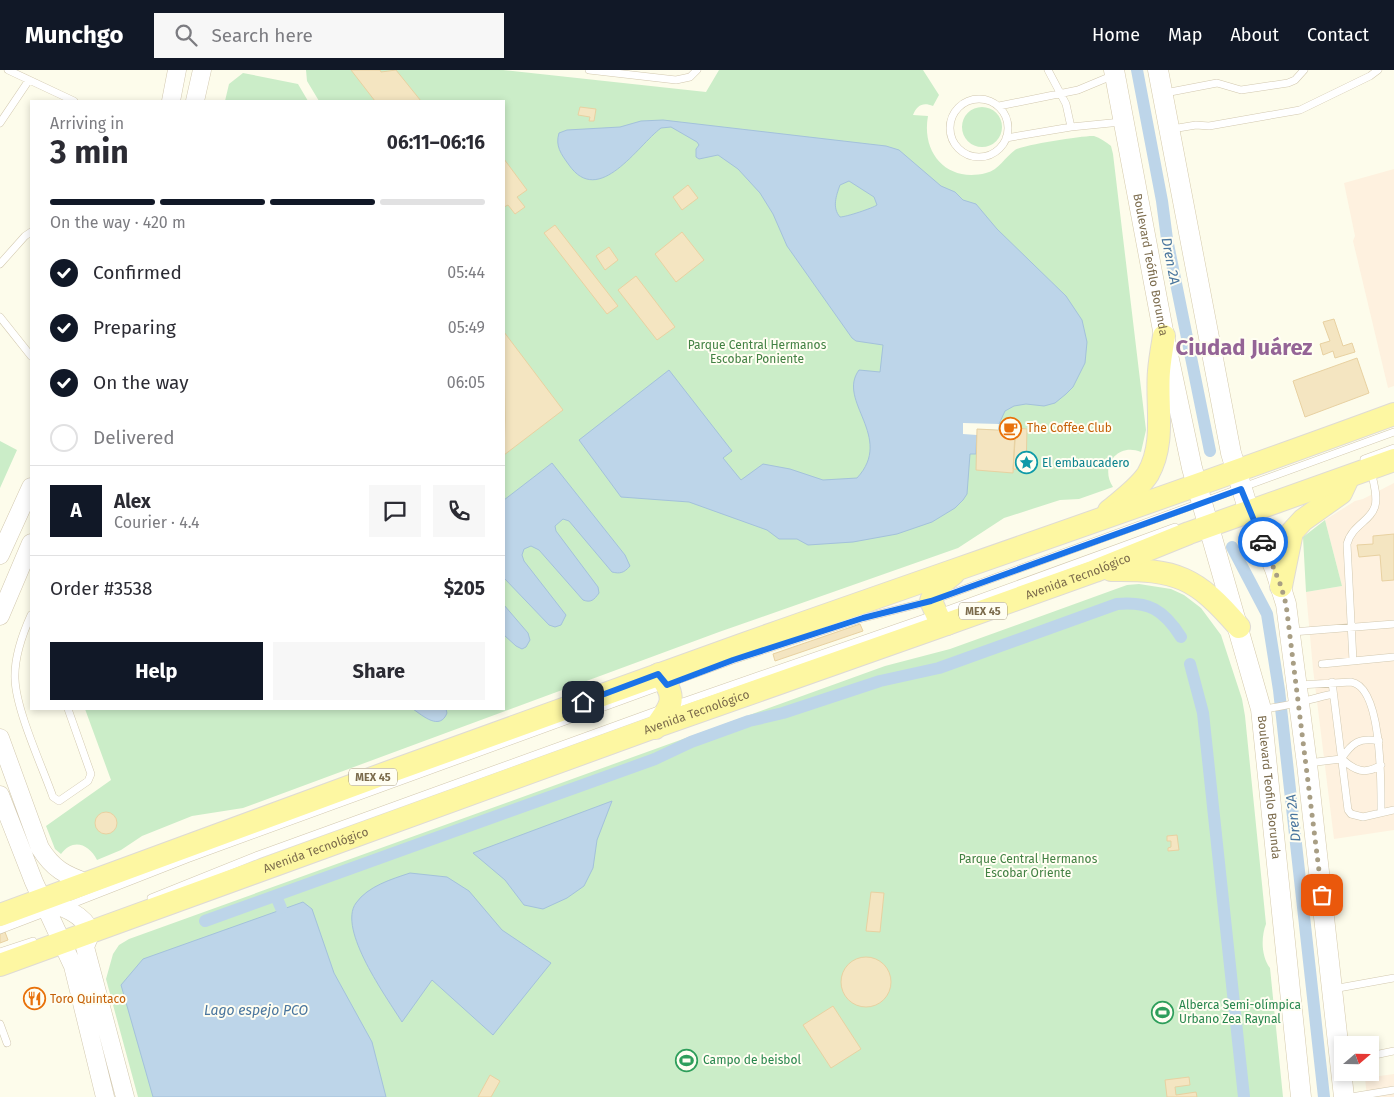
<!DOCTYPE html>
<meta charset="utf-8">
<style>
body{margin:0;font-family:"Fira Sans",sans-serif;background:#f7f7f7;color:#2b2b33;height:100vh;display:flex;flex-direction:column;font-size:19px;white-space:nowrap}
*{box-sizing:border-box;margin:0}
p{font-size:16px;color:#7c7c81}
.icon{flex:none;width:28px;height:28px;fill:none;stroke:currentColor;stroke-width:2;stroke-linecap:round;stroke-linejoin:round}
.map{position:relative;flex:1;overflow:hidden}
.panel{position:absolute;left:30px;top:30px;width:475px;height:610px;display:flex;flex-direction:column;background:#fff;border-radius:0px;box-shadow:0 2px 8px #0003}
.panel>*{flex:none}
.needle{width:32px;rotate:70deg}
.fabs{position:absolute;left:1334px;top:966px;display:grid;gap:10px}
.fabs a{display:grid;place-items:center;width:45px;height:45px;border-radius:0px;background:#fff;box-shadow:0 2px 8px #0003;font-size:25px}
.pin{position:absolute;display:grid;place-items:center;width:42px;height:42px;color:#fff;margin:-21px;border-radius:10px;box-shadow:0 2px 8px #0006}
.courier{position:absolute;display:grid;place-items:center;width:50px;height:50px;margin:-25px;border:4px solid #1a73e8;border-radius:50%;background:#fff;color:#222;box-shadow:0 1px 6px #0007}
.headline em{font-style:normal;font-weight:700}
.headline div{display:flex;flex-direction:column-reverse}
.headline{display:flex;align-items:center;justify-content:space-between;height:85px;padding:0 20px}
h1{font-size:32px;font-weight:700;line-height:38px}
.bar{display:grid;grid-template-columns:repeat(4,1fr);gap:8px 5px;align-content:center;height:60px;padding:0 20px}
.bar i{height:6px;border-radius:4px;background:#e1e1e2}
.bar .selected{background:#111827}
.bar p{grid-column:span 4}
.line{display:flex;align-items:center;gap:12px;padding:0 20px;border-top:1px solid #e1e1e2}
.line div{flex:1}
.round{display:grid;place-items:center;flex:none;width:52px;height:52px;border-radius:0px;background:#f7f7f7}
ol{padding:0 20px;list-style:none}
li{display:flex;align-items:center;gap:15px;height:55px}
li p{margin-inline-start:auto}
li .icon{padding:5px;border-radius:50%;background:#111827;color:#fff;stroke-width:4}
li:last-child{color:#7c7c81}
li i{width:28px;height:28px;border:2px solid #e1e1e2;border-radius:50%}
.primary-button{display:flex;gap:10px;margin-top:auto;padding:10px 20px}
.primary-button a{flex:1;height:58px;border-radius:0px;background:#111827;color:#fff;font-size:20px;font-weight:700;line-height:58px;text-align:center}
.primary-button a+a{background:#f7f7f7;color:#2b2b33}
header{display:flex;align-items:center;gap:30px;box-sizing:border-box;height:70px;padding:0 25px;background:#111827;color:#fff}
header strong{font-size:24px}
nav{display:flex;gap:28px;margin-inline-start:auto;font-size:18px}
.search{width:350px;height:45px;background:#f7f7f7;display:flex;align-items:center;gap:12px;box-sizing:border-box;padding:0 18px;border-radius:0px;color:#7c7c81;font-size:19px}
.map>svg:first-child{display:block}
</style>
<header>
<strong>Munchgo</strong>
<div class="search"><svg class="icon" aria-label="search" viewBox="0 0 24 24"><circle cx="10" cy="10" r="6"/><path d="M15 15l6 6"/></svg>Search here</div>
<nav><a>Home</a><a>Map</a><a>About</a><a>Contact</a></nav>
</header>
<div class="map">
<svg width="1394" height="1027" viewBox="0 0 1394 1027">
<rect width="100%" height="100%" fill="#fdfceb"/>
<path fill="#fef1df" d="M1394,99V316L1388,318L1353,171L1355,166L1344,113Z
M1394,413V760L1334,769L1313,599L1306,522L1342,516L1325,450L1355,431L1363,429Z
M1394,1004V1027H1367L1365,1008Z"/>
<path fill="#cbedc8" d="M306,0H503L706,22L719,0H923L939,25L933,36C923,32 917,35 913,45L928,46C921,84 948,113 986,103C999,100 1005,87 1015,80C1021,75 1086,65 1094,66C1100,68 1106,72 1111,76L1113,84L1146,360L1141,382C1118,372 1099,396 1113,417L1079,429L1060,430L1004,448L958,478L719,562L243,738L192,746L142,766L121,780L97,790C89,774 73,768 61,784L55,779L46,756L111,710L85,639H504V31H319L307,11Z
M243,3L298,14L308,31H225L229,14Z
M962 57a20 20 0 1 1 40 0a20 20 0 1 1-40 0Z
M0,371L17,380L0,418Z
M1325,450L1342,516L1306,522L1303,467Z
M1139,514L1171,519L1184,525L1201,538L1221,565L1242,629L1245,646L1266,854C1261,867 1261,886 1270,898L1283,1027H138L106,909L113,884L119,875L129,869L885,596L950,579L1127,515Z"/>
<path fill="#bdd5e9" stroke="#a3c1db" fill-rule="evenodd" d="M663,50L886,76L899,80L941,116L955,122L963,130L976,134L997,159L1066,226L1082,250L1087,272L1085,293L1073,317L1066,324L1055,333L1044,336L1026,334L1014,336L1005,341L999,354L998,360L977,359L976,384H970L967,424L963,430L955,438L932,452L897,464L853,472L808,475L797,469H779L767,460L689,432L621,427L579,370L669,300L732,381L723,388L741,410L763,394L790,399L823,410L857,408C895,367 836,331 859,300L880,302L883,275L856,271L852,268L787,176L773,144L760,123L738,99L718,85L699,89L696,87V79L699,75L697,72L671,57L661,58C638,75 599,138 569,95C561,84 555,76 559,63L567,60L620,57L641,51ZM849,111L874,127L877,135C873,138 846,147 840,147C832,138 836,126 840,115Z
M552,393L625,485L630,496C624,503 620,504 612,502L569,451L563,449L555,456L556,461L598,517L599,523C594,530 591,533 583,530L539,480L531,476L524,479L522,485L524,491L566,545L561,555L555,557L549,555L504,508V430Z
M504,535L528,563L530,570L526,577L522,579L516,576L504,565Z
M413,639H446L447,643C440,661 423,646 413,639Z
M612,731L597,770L593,798L584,816L567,828L543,839L524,835L505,810L473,783Z
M410,803L447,807L469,821L502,860L551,893L493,965L432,910L402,952C387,928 337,859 356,833C368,816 392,809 410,803Z
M303,832L312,839L334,903L372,972L386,1027H153L121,915L143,889Z"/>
<path fill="#fdfceb" d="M963,353L999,354L998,360L977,359V365L963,364Z"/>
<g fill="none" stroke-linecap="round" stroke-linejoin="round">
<path stroke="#bdd5e9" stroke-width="12" d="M1137,0L1162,131L1167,169L1210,381
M1232,477L1267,544L1279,620L1324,1027
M1190,594L1203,643L1244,1027
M276,826L281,838
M205,851L655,689L691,672L749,651L783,643L880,611L939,598L1117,534C1149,531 1164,540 1181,567"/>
</g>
<path fill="#f4e5c1" stroke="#e8d1a1" d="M351,0H380L381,2L396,0L421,31H375Z
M580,37L596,39L594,51H589L590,47L578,45Z
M504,89L527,120L517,127L525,137L515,144L508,135L504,137Z
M688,115L698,128L682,140L673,127Z
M555,155L618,236L607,244L544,163Z
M682,162L704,190L676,212L655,184Z
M609,177L618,190L605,200L596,186Z
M636,206L675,257L657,270L618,220Z
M1334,249L1343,276L1352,273L1355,282L1335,288L1333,281L1323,285L1320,274L1330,271L1323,252Z
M504,262L563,340L504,385L505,349Z
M1357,288L1369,323L1305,347L1293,311Z
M1016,358L1027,359L1026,400L1013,399Z
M977,359L1015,361L1013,403L976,400Z
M1394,464V510L1382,511L1380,485L1359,487L1357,475L1373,474V466Z
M860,554L863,561L775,591L773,584Z
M95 753a11 11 0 1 1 22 0a11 11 0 1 1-22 0Z
M1177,765L1179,780L1168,781V778L1171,777V771H1167V766Z
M871,822L884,823L880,862L866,861Z
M5,862L8,870L0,873V864Z
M841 912a25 25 0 1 1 50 0a25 25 0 1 1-50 0Z
M833,936L861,979L831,998L803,955Z
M490,1005L500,1011L491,1027H478Z
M1189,1007L1190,1015L1175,1017L1176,1025L1196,1022L1197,1027H1167L1165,1010Z"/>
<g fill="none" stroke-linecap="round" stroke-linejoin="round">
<defs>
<path id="service" d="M8,0L74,31
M589,0L676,10L690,7L697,0
M1048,0L1066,34L1071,57
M1165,23L1217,13L1241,20L1288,13L1295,10L1304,0
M950 58a29 29 0 1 1 58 0a29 29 0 1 1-58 0Z
M999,36L1078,20L1114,5
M0,53L29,10
M1172,59L1196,55L1209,56L1300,40L1370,6L1378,0
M1006,68L1071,57L1121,52
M0,194L25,166L31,162
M0,247L31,286
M1364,389L1394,378
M31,545C22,565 14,587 15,609C16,640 42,696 53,727L59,731L88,711L91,704L68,639
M1292,562L1394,554
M1353,591L1347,474C1352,455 1371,451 1375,436C1378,426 1373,411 1371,400
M1322,594L1394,587
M1332,612L1348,740L1351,744L1363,747L1394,740
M1299,615L1351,612C1383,617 1381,717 1381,743
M674,635L936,544L1175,457
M1262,639C1287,637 1309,629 1333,624
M1342,689C1355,701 1365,705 1381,695
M1308,693L1341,689C1352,673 1359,667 1379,671
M151,828L258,785L661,639
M67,836L187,789L733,590L863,548L931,531L1394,362
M0,860L47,842
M0,882L33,871
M1333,919L1394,908
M0,954L7,973
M1370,986L1394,981
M1351,1027L1394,1020"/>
<path id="tertiary" d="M171,31L177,0
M195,31L202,0
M0,485L31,417
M0,546L31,473
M0,668L40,778C53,799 65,805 88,813
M0,725L34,812L73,896L105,1027
M42,830C60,836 83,843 91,862L85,877L125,1027"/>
<g id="secondary">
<path id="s1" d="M1114,0L1164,266L1192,398L1261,639L1301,1027"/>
<path d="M1158,0L1231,383L1246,432L1275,499L1286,534L1307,694L1344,1027"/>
</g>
<g id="primary">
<path d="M1109,441C1122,430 1139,418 1148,404C1166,372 1156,335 1159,301C1160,289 1162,278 1164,266"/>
<path d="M1111,500C1177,499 1196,507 1239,557"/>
<path d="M1281,516L1292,462L1303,450L1341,423L1348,408"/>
<path d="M947,554L939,549L931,531L936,518L953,504"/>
<path d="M655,658C672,635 678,628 659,604"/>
<path d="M0,845C247,754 493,663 741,575C959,498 1177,424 1394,344"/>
<path id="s2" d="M0,895L649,659L947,554L1095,501L1189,463L1394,390"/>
</g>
</defs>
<use href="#service" stroke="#d2c8af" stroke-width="8"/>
<use href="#tertiary" stroke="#d2c8af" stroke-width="19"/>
<use href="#secondary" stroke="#d5caac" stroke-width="21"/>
<use href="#primary" stroke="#dfdbd4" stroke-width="24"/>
<use href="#service" stroke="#fff" stroke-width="7"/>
<use href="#tertiary" stroke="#fff" stroke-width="18"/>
<use href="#secondary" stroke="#fff" stroke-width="20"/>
<use href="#primary" stroke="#fdf7a2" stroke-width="22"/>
</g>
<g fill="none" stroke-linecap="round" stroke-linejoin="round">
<path stroke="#a89e84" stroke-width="5" stroke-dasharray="0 9" d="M1263,472L1281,516L1286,534L1322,825"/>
<path stroke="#1a73e8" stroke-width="6" d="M583,632L658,604L667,615L733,590L863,548L931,531L1241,419L1263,472"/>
</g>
<defs>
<symbol id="cafe-ring" viewBox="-11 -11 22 22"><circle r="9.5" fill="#fffef2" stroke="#e8710a" stroke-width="1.5"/><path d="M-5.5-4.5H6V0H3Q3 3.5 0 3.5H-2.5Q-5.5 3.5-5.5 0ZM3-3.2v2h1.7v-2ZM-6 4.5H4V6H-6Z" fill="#e8710a"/></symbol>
<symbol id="sight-ring" viewBox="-11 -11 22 22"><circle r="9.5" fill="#fffef2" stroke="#0f9aa8" stroke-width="1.5"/><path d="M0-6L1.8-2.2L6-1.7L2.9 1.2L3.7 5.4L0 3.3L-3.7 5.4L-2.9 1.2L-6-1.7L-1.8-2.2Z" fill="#0f9aa8"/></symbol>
<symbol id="restaurant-ring" viewBox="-11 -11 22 22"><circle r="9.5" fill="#fffef2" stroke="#e8710a" stroke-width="1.5"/><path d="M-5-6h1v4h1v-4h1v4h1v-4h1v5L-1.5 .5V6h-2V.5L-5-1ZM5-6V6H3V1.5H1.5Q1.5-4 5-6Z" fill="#e8710a"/></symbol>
<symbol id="stadium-ring" viewBox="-11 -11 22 22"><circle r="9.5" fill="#fffef2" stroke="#2e9e5b" stroke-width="1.5"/><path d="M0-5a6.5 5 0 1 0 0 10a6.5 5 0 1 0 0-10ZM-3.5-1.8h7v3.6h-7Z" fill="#2e9e5b"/></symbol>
</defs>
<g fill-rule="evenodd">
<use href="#cafe-ring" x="998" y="346" width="25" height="25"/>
<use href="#sight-ring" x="1014" y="380" width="25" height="25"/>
<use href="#restaurant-ring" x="22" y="916" width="25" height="25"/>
<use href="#stadium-ring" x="1150" y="930" width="25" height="25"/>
<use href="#stadium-ring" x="674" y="978" width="25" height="25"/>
</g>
<g text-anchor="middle" stroke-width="4" stroke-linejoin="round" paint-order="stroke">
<g fill="#fffef2" stroke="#a3977e" stroke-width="1">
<rect x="959" y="532.5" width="48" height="17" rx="4"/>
<rect x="349" y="698.5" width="48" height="17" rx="4"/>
</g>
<g font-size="11" font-weight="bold" fill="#7b6b4c">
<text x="983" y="545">MEX 45</text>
<text x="373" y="711">MEX 45</text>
</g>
<g font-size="12" fill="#7b6b4c" stroke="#fffef2">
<text dy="4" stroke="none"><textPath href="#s1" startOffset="198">Boulevard Teófilo Borunda</textPath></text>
<text dy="4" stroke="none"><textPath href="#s2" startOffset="1146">Avenida Tecnológico</textPath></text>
<text dy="4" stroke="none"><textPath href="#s2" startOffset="741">Avenida Tecnológico</textPath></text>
<text dy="4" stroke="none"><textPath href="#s1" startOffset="735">Boulevard Teofilo Borunda</textPath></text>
<text dy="4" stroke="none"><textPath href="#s2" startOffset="336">Avenida Tecnológico</textPath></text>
</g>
<g font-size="12" fill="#428143" stroke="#fffef2">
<text x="757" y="279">Parque Central Hermanos<tspan x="757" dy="14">Escobar Poniente</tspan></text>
<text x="1028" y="793">Parque Central Hermanos<tspan x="1028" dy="14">Escobar Oriente</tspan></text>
</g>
<g font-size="12" fill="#c56008" stroke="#fffef2" text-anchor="start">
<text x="1027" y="362">The Coffee Club</text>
<text x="50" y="933">Toro Quintaco</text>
</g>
<g font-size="12" fill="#0d838f" stroke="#fffef2" text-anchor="start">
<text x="1042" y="397">El embaucadero</text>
</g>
<g font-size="12" fill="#27864d" stroke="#fffef2" text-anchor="start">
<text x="1179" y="939">Alberca Semi-olímpica<tspan x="1179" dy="14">Urbano Zea Raynal</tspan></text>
<text x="703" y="994">Campo de beisbol</text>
</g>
<g font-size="14" font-style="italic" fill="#4a769e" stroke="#fffef2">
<text transform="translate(1171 191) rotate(79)" y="5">Dren 2A</text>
<text transform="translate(1293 748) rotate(-96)" y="5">Dren 2A</text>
<text x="256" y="945">Lago espejo PCO</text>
</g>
<g font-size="22" font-weight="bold" fill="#946496" stroke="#fffef2">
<text x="1244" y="285">Ciudad Juárez</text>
</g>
</g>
</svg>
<div class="fabs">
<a><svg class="needle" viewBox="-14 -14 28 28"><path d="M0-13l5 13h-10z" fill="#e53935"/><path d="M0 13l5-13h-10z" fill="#7c7c81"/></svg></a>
</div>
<div class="pin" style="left:1322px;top:825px;background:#ea580c"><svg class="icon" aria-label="bag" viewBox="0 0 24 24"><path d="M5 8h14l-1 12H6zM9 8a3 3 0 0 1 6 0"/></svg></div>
<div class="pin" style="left:583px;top:632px;background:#1f2937"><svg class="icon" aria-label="home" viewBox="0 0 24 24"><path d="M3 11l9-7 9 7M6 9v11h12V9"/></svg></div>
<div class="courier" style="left:1263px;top:472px"><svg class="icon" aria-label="car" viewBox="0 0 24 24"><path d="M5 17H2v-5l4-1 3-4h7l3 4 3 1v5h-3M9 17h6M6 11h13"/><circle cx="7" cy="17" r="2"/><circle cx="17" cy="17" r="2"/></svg></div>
<section class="panel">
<div class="headline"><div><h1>3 min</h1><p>Arriving in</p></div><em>06:11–06:16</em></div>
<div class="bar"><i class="selected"></i><i class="selected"></i><i class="selected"></i><i></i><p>On the way · 420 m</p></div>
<ol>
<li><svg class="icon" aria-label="check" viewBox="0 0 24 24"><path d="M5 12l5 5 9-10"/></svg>Confirmed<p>05:44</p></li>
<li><svg class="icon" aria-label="check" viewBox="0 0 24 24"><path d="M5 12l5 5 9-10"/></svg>Preparing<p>05:49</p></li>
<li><svg class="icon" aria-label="check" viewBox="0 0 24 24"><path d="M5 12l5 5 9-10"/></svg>On the way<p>06:05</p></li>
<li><i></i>Delivered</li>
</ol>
<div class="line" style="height:90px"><b class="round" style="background:#111827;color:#fff">A</b><div><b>Alex</b><p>Courier · 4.4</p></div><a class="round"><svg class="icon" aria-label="chat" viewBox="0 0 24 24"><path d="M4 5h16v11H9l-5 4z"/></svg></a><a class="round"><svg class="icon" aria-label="phone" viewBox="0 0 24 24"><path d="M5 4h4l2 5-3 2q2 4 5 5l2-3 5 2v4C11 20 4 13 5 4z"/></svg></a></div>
<div class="line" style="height:65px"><div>Order #3538</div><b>$205</b></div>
<div class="primary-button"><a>Help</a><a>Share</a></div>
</section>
</div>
